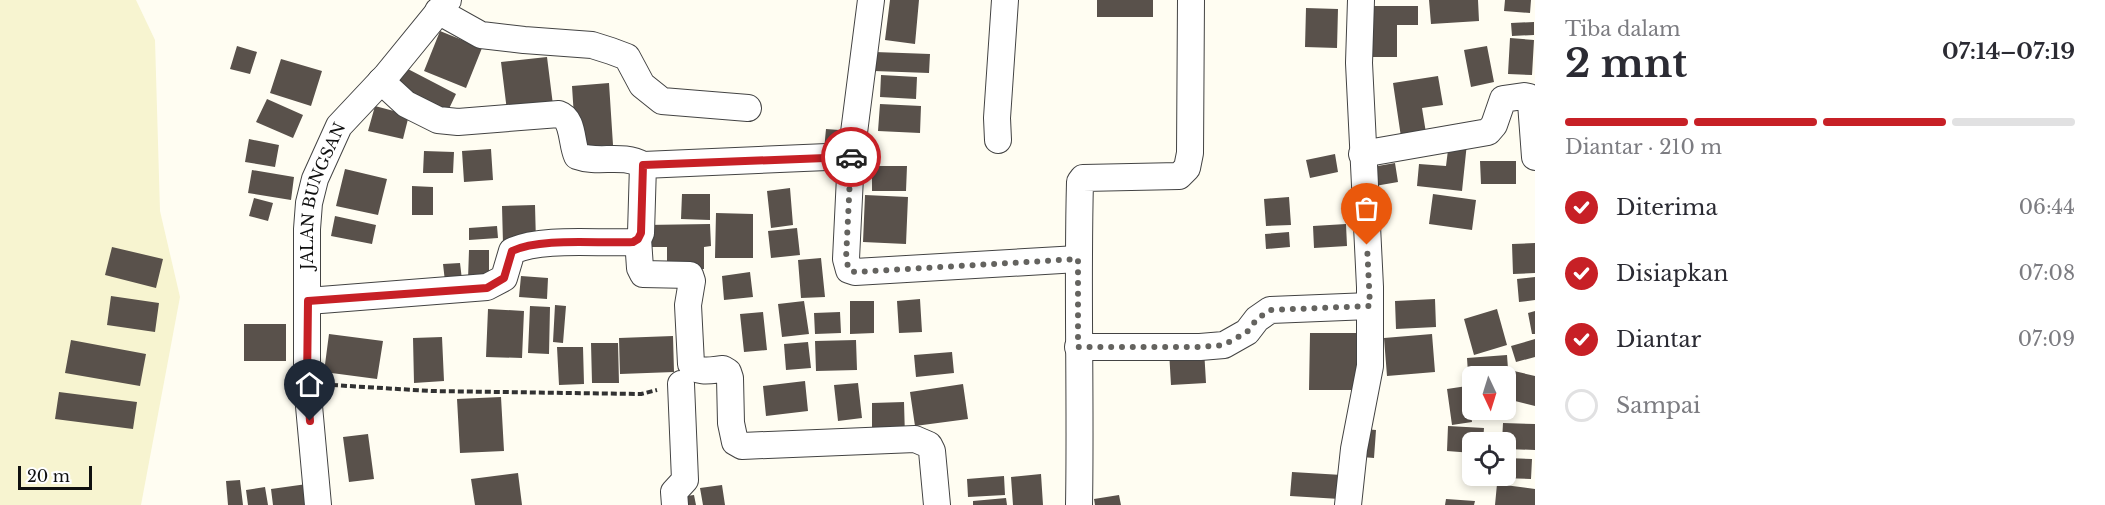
<!DOCTYPE html>
<html lang="id">
<meta charset="utf-8">
<style>
body{margin:0;font-family:"Libre Baskerville",serif;background:#f7f7f7;color:#2b2b33;height:100vh;display:flex;flex-direction:column;font-size:22px;white-space:nowrap}
*{box-sizing:border-box;margin:0}
p{font-size:20px;color:#7c7c81}
.icon{flex:none;width:33px;height:33px;fill:none;stroke:currentColor;stroke-width:2;stroke-linecap:round;stroke-linejoin:round}
.map{position:relative;flex:1;overflow:hidden}
.details{display:flex;flex-direction:column;background:#fff;width:570px}
.details>*{flex:none}
.needle{width:39px;rotate:176deg}
.buttons{position:absolute;left:1462px;top:366px;display:grid;gap:12px}
.buttons a{display:grid;place-items:center;width:54px;height:54px;border-radius:9px;background:#fff;box-shadow:0 3px 9px #0003;font-size:30px}
.scale{position:absolute;left:18px;bottom:15px;width:74px;box-sizing:border-box;padding-left:6px;border:3px solid #101010;border-top:0;font-size:16px;line-height:21px;white-space:nowrap;color:#101010;-webkit-text-stroke:4px #fff;paint-order:stroke}
.pin{position:absolute;display:grid;place-items:center;width:51px;height:51px;color:#fff;margin:-62px -26px;border-radius:50% 50% 50% 0;rotate:-45deg;box-shadow:0 0 6px #0007}
.pin .icon{rotate:45deg}
.courier{position:absolute;display:grid;place-items:center;width:60px;height:60px;margin:-30px;border:4px solid #c72026;border-radius:50%;background:#fff;color:#222;box-shadow:0 2px 8px #0007}
.overview em{font-style:normal;font-weight:800}
.overview div{display:flex;flex-direction:column-reverse}
.overview{display:flex;align-items:center;justify-content:space-between;height:102px;padding:0 30px}
h1{font-size:39px;font-weight:800;line-height:45px}
.bar{display:grid;grid-template-columns:repeat(4,1fr);gap:9px 6px;align-content:center;height:72px;padding:0 30px}
.bar i{height:8px;border-radius:4px;background:#e1e1e2}
.bar .selected{background:#c72026}
.bar p{grid-column:span 4}
ol{padding:0 30px;list-style:none}
li{display:flex;align-items:center;gap:18px;height:66px}
li p{margin-inline-start:auto}
li .icon{padding:6px;border-radius:50%;background:#c72026;color:#fff;stroke-width:4}
li:last-child{color:#7c7c81}
li i{width:33px;height:33px;border:3px solid #e1e1e2;border-radius:50%}
main{display:flex;flex:1;min-height:0}
.map>svg:first-child{display:block}
</style>
<main>
<div class="map">
<svg width="1535" height="505" viewBox="0 0 1535 505">
<rect width="100%" height="100%" fill="#fffdf2"/>
<path fill="#f7f4d0" d="M0,0H136L155,40L160,211L180,297L141,505H0Z"/>
<path fill="#59514b" d="M890,0H919L915,44L885,40Z
M1097,0H1153V17H1097Z
M1429,0H1478L1479,21L1431,24Z
M1505,0H1531L1530,13L1504,11Z
M1370,6H1418V25H1397V57H1370Z
M1306,8L1338,9L1337,48L1305,47Z
M1534,22V35L1512,36L1511,23Z
M440,31L482,48L466,88L424,71Z
M1510,38L1534,40L1532,75L1508,74Z
M237,46L257,52L250,74L230,69Z
M1487,46L1494,82L1471,87L1464,50Z
M875,52L930,54L929,73L874,71Z
M547,57L553,105L507,111L501,62Z
M281,59L322,71L311,106L270,93Z
M406,68L456,94L446,115L395,89Z
M881,75L917,77L916,99L880,97Z
M1438,76L1443,105L1422,108L1426,133L1401,137L1393,83Z
M609,83L613,145L576,148L572,86Z
M267,99L303,115L293,138L256,122Z
M880,104L921,106L920,133L878,131Z
M375,106L409,115L403,139L368,131Z
M826,129L839,130L837,151L824,150Z
M249,139L279,145L275,167L245,162Z
M1449,142L1467,143L1462,191L1417,186L1419,164L1446,166Z
M491,149L493,180L464,182L462,151Z
M424,151L454,152L453,173H423Z
M1335,154L1338,172L1310,178L1306,160Z
M1480,161H1516V184H1481Z
M1395,163L1398,182L1375,186L1372,167Z
M872,166H907L906,191H872Z
M345,169L387,179L378,215L336,206Z
M252,170L294,177L291,200L248,193Z
M412,186L433,187V215H412Z
M790,188L793,225L771,228L767,191Z
M682,194H710V220L681,219Z
M1433,194L1476,200L1472,230L1429,224Z
M865,195L908,197L906,244L863,242Z
M1289,197L1291,225L1266,226L1264,199Z
M254,198L273,203L268,221L249,216Z
M535,205L536,243L503,244L502,206Z
M716,213L753,214V258H715Z
M335,216L376,225L372,244L331,236Z
M710,224L711,246L704,247V269H667V247H645V225Z
M1346,224L1347,246L1314,248L1313,226Z
M497,226L498,238L469,240V228Z
M797,228L800,255L771,258L768,231Z
M1289,232L1290,247L1266,249L1265,234Z
M1535,243V273L1513,274L1512,244Z
M112,247L163,259L156,288L105,275Z
M469,250H489V281L468,280Z
M821,258L825,297L801,298L798,260Z
M460,263L463,288L446,290L443,264Z
M750,272L753,297L724,300L722,276Z
M521,276L548,278L547,299L519,297Z
M1535,277V300L1519,302L1517,279Z
M111,296L159,303L155,332L107,325Z
M920,299L922,332L899,333L897,301Z
M1435,299L1436,327L1396,329L1395,301Z
M804,301L809,334L782,337L778,304Z
M850,301H874V333L850,334Z
M555,305L566,306L563,343L553,342Z
M530,306L550,307L549,354L528,353Z
M488,309L524,311L522,358L486,357Z
M1497,309L1507,345L1474,355L1464,319Z
M1535,311V334H1532L1528,313Z
M763,312L767,350L744,352L740,314Z
M840,312L841,333L815,334L814,313Z
M244,324H286V361H244Z
M1310,333H1356V390H1309Z
M329,334L383,341L377,379L324,372Z
M1432,334L1435,372L1387,376L1384,338Z
M673,336L674,372L620,374L619,338Z
M442,337L444,381L414,383L413,338Z
M1535,339V357L1516,362L1511,346Z
M71,340L146,354L140,386L65,373Z
M856,340L857,370L816,371L815,341Z
M808,342L811,368L786,370L784,344Z
M591,343H618L619,383H592Z
M557,347H583L584,384L559,385Z
M1204,349L1206,383L1171,385L1169,351Z
M952,352L954,373L916,377L914,355Z
M1507,355L1508,369L1468,373L1467,358Z
M1514,371L1535,376V406L1507,399Z
M805,381L808,411L766,416L763,386Z
M858,383L862,418L838,421L834,385Z
M963,384L968,419L915,426L910,392Z
M1467,386L1472,422L1452,425L1447,389Z
M59,392L137,402L133,429L55,419Z
M501,397L504,451L460,453L457,399Z
M904,402L905,437L872,438V403Z
M1475,410H1494V411L1476,414Z
M1503,423L1535,424V450L1506,449V442H1502Z
M1448,426L1484,428L1483,442H1473V453L1447,451Z
M1364,429L1376,430L1374,458L1362,457Z
M368,434L374,479L349,482L343,437Z
M1506,458L1532,459L1531,479L1500,478V476H1506Z
M1292,472L1342,475L1340,499L1290,496Z
M518,473L522,505H475L471,479Z
M1041,474L1043,505H1013L1011,477Z
M1004,476L1005,495L968,497L967,479Z
M240,480L243,505H228L226,481Z
M307,484L310,505H273L271,489Z
M1497,484L1535,489V505H1495Z
M722,485L725,505H703L700,488Z
M265,487L268,505H248L246,490Z
M694,495L696,505H679L678,497Z
M1119,495L1121,505H1095L1094,499Z
M1006,498L1007,505H973V501Z
M1446,499L1475,501L1474,505H1445Z"/>
<g fill="none" stroke-linecap="round" stroke-linejoin="round">
<defs>
<g id="minor">
<path d="M871,0L851,156L846,259L849,270L855,272L1078,259"/>
<path d="M438,11L481,35L524,40L592,45L611,51L627,57L642,85L662,101L748,108"/>
<path d="M381,81L406,104L438,120L458,122L559,114C574,119 571,143 577,156C599,164 622,153 643,165"/>
<path d="M998,140L997,118L1005,0"/>
<path d="M1362,154L1488,132L1494,125L1503,99L1524,96L1529,97L1531,103L1535,157"/>
<path d="M638,239L640,268L643,274L690,275L692,281L688,305L691,364C698,374 712,370 723,369L728,372L730,378L731,423L735,442L742,446L915,439L929,445L932,451L937,505"/>
<path d="M308,301L487,287L504,278L512,251C543,237 599,244 633,242L638,239L641,233L643,165L851,156"/>
<path d="M1078,347H1200L1224,345L1247,332L1257,319L1270,310L1370,306"/>
<path id="s1" d="M318,505L307,384V229L309,203L315,179L339,126L386,76L448,0"/>
<path d="M675,505L674,492L685,480L681,384"/>
<path d="M1079,505C1081,397 1077,290 1080,182L1083,178L1179,176L1187,168L1190,153L1191,0"/>
<path d="M1348,505L1354,449L1370,366V287L1359,63L1361,0"/>
</g>
</defs>
<use href="#minor" stroke="#434343" stroke-width="28"/>
<path stroke="#323232" stroke-width="4" stroke-dasharray="6 3" stroke-linecap="butt" d="M332,385L431,391L641,394L657,390"/>
<use href="#minor" stroke="#fff" stroke-width="26"/>
</g>
<g fill="none" stroke-linecap="round" stroke-linejoin="round">
<path stroke="#64635f" stroke-width="6" stroke-dasharray="0 10.8" d="M851,157L846,259L849,270L855,272L1078,259V347H1200L1224,345L1247,332L1257,319L1270,310L1370,306L1367,245"/>
<path stroke="#c72026" stroke-width="8" d="M310,421L307,384L308,301L487,288L504,278L512,251C542,237 599,244 633,242L638,239L641,233L643,165L851,157"/>
</g>
<g text-anchor="middle" stroke-width="6" stroke-linejoin="round" paint-order="stroke">
<g font-size="16" fill="#101010" stroke="#fff">
<text dy="6" stroke="none"><textPath href="#s1" startOffset="312">JALAN BUNGSAN</textPath></text>
</g>
</g>
</svg>
<div class="buttons">
<a><svg class="needle" viewBox="-14 -14 28 28"><path d="M0-13l5 13h-10z" fill="#e53935"/><path d="M0 13l5-13h-10z" fill="#7c7c81"/></svg></a>
<a><svg class="icon" aria-label="locate" viewBox="0 0 24 24"><circle cx="12" cy="12" r="6"/><path d="M12 2v4M12 18v4M2 12h4M18 12h4"/></svg></a>
</div>
<div class="scale">20 m</div>
<div class="pin" style="left:1367px;top:245px;background:#ea580c"><svg class="icon" aria-label="bag" viewBox="0 0 24 24"><path d="M5 8h14l-1 12H6zM9 8a3 3 0 0 1 6 0"/></svg></div>
<div class="pin" style="left:310px;top:421px;background:#1f2937"><svg class="icon" aria-label="home" viewBox="0 0 24 24"><path d="M3 11l9-7 9 7M6 9v11h12V9"/></svg></div>
<div class="courier" style="left:851px;top:157px"><svg class="icon" aria-label="car" viewBox="0 0 24 24"><path d="M5 17H2v-5l4-1 3-4h7l3 4 3 1v5h-3M9 17h6M6 11h13"/><circle cx="7" cy="17" r="2"/><circle cx="17" cy="17" r="2"/></svg></div>
</div>
<section class="details">
<div class="overview"><div><h1>2 mnt</h1><p>Tiba dalam</p></div><em>07:14–07:19</em></div>
<div class="bar"><i class="selected"></i><i class="selected"></i><i class="selected"></i><i></i><p>Diantar · 210 m</p></div>
<ol>
<li><svg class="icon" aria-label="check" viewBox="0 0 24 24"><path d="M5 12l5 5 9-10"/></svg>Diterima<p>06:44</p></li>
<li><svg class="icon" aria-label="check" viewBox="0 0 24 24"><path d="M5 12l5 5 9-10"/></svg>Disiapkan<p>07:08</p></li>
<li><svg class="icon" aria-label="check" viewBox="0 0 24 24"><path d="M5 12l5 5 9-10"/></svg>Diantar<p>07:09</p></li>
<li><i></i>Sampai</li>
</ol>
</section>
</main>
